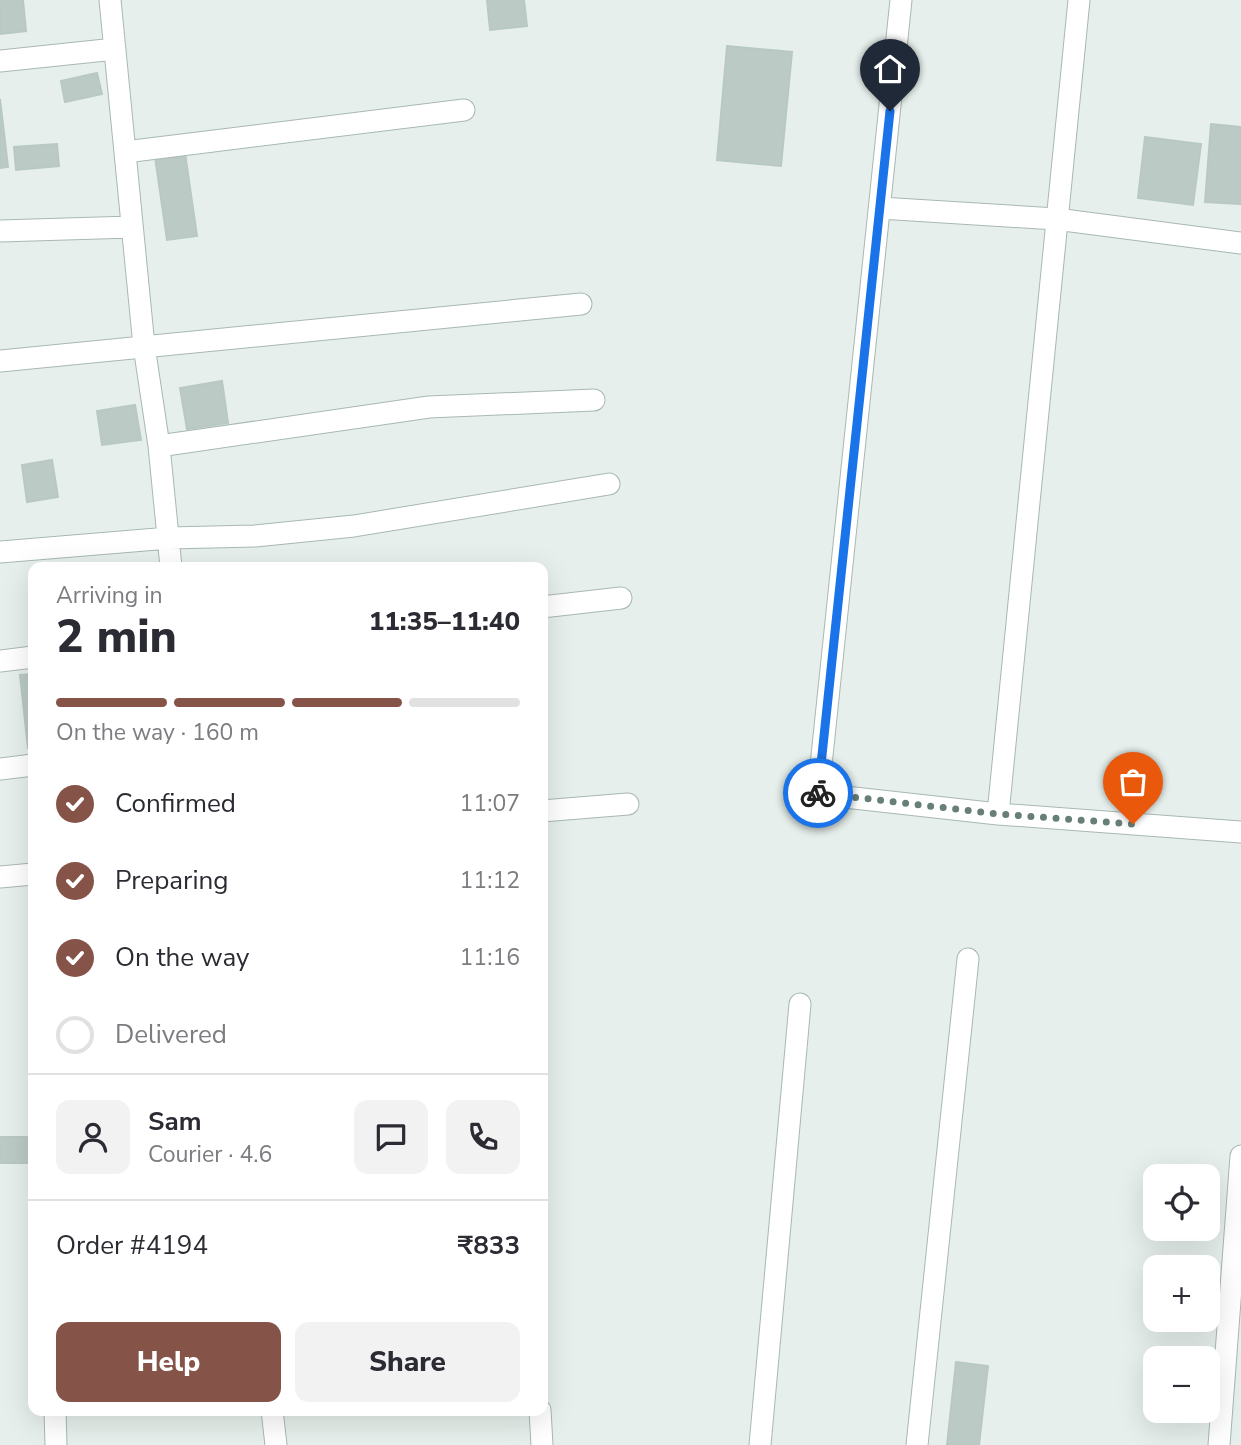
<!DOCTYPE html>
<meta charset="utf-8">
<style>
body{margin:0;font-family:"Nunito Sans",sans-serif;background:#f2f2f3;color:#2b2b33;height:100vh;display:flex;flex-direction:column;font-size:26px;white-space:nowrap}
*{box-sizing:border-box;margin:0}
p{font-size:23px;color:#7c7c81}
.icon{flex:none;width:38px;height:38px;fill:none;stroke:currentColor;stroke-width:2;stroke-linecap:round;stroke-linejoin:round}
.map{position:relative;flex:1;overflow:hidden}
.details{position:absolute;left:28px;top:562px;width:520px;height:854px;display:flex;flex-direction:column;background:#fff;border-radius:14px;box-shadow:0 7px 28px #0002}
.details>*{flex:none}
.tools{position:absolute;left:1143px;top:1164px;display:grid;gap:14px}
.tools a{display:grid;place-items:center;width:77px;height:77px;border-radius:14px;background:#fff;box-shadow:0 7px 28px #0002;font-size:35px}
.pin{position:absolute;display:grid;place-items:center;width:60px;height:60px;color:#fff;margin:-72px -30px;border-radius:50% 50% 50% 0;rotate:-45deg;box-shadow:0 0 7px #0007}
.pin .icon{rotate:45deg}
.courier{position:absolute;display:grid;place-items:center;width:70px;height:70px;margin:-35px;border:5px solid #1a73e8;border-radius:50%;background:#fff;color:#222;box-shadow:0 2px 9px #0007}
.headline em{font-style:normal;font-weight:800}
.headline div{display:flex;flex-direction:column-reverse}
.headline{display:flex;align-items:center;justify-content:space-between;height:119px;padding:0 28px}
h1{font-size:46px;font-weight:800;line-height:52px}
.bar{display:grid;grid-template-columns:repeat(4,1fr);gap:10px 7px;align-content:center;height:84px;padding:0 28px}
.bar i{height:9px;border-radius:5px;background:#e1e1e2}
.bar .selected{background:#855347}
.bar p{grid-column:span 4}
.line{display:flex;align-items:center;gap:18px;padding:0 28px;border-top:2px solid #e1e1e2}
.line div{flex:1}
.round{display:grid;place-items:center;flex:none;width:74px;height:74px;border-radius:14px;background:#f2f2f3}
ol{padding:0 28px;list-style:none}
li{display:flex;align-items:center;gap:21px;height:77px}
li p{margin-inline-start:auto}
li .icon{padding:7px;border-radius:50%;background:#855347;color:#fff;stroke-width:4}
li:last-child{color:#7c7c81}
li i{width:38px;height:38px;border:4px solid #e1e1e2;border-radius:50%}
.primary-button{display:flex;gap:14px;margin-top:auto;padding:14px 28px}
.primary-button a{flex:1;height:80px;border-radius:14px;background:#855347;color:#fff;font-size:28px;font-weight:800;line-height:80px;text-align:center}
.primary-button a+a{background:#f2f2f3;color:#2b2b33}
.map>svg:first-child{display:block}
</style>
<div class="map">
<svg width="1241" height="1445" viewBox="0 0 1241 1445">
<rect width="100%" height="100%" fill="#e6efeb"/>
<path fill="#bbcac4" stroke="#b8c9c2" stroke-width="2" d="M0,0H23L26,31L0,34Z
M487,0H524L527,26L490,30Z
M727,46L792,52L781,166L717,160Z
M97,73L102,94L65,102L61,81Z
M0,99L8,167L0,168Z
M1211,124L1241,127V204L1205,202Z
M1145,137L1201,144L1193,205L1138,198Z
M57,144L59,166L16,170L14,147Z
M185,153L197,236L167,240L155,157Z
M222,381L228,423L187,429L180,388Z
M135,405L141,440L102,445L97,411Z
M52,460L58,497L27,502L22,465Z
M33,674V748H28L20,675Z
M33,774V806L29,775Z
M0,1137H29V1163H0Z
M956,1362L988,1366L979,1445H947Z"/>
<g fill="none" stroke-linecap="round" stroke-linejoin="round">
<defs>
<path id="minor" d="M110,0L144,346L159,446L171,567
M901,0L818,794L998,814L1241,832
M0,61L115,49
M125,152L464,110
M880,208L1056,219L1241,243
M0,231L132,227
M0,361L581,304
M159,446L429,407L594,400
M0,552L169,538L255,536L354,526L609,484
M542,607L621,598
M0,661L33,657
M0,769L33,765
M542,811L628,804
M998,814L1079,0
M0,877L33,874
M55,1410L56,1445
M272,1410L276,1445
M540,1410L542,1445
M760,1445L800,1004
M917,1445L968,959
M1219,1445L1241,1156"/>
</defs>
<use href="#minor" stroke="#a8b8b2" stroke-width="23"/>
<use href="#minor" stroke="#fff" stroke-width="21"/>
</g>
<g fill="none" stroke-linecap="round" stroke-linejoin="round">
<path stroke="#687f78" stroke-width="7" stroke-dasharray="0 12.6" d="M818,793L998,814L1133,824"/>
<path stroke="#1a73e8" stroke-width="9" d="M818,793L890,111"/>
</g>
</svg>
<div class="tools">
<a><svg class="icon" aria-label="locate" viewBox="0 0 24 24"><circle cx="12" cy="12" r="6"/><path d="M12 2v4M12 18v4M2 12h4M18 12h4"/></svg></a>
<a>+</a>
<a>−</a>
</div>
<div class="pin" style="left:1133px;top:824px;background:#ea580c"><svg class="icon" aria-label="bag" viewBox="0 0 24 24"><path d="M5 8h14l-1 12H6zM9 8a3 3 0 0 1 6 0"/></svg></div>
<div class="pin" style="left:890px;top:111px;background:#1f2937"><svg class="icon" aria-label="home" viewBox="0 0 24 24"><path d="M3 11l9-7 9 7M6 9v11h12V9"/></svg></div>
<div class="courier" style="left:818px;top:793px"><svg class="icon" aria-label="bike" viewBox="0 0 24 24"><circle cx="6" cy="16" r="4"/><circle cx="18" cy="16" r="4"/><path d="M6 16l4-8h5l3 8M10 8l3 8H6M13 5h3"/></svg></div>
<section class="details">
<div class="headline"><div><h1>2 min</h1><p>Arriving in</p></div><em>11:35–11:40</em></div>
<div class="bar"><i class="selected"></i><i class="selected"></i><i class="selected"></i><i></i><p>On the way · 160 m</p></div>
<ol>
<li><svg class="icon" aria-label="check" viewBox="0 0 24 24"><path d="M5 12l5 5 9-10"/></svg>Confirmed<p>11:07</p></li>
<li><svg class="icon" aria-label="check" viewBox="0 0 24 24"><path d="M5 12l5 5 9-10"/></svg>Preparing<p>11:12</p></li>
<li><svg class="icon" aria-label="check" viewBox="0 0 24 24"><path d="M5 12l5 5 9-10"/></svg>On the way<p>11:16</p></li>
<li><i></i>Delivered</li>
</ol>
<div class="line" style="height:126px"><a class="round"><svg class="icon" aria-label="person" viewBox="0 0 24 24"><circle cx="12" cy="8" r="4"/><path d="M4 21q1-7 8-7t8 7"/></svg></a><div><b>Sam</b><p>Courier · 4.6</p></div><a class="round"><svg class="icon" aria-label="chat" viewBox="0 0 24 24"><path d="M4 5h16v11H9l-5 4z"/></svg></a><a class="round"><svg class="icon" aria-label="phone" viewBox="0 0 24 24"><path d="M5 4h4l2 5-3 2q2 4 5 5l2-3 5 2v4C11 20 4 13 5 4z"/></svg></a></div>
<div class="line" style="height:91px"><div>Order #4194</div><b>₹833</b></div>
<div class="primary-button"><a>Help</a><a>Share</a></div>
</section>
</div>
